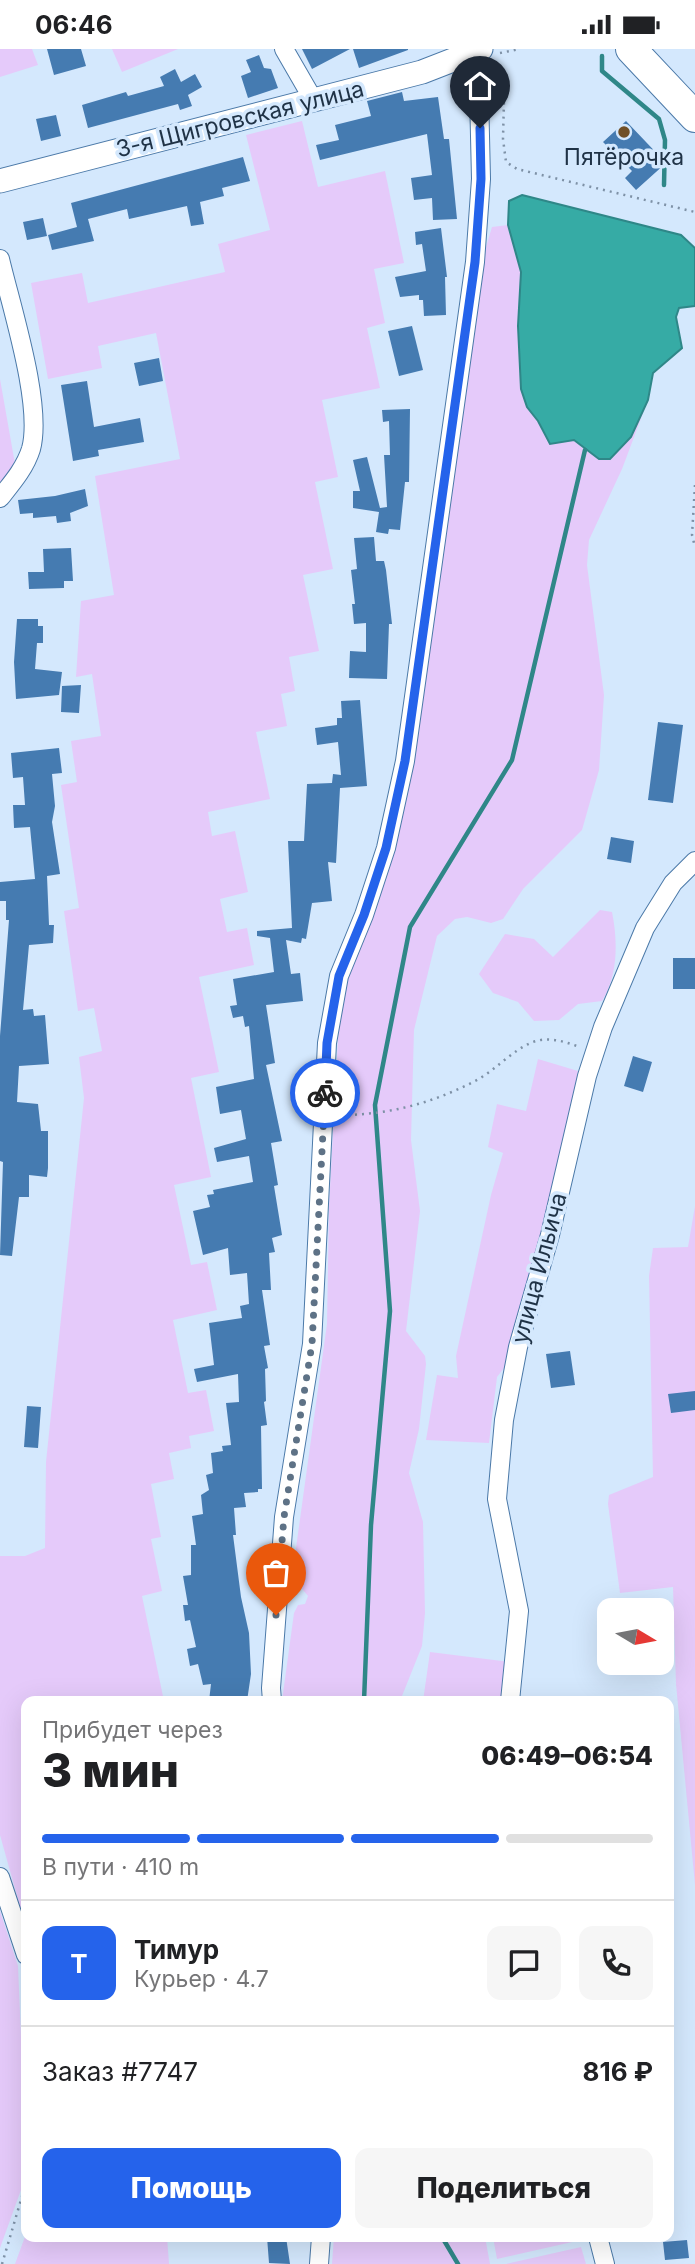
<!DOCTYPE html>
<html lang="ru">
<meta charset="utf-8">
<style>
body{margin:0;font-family:Inter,sans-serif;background:#f6f6f6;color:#202124;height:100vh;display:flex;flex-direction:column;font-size:26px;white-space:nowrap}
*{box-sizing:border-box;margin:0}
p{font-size:23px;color:#757577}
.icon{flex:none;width:38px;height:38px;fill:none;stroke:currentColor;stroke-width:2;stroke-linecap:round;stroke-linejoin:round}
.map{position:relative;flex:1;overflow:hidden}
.drawer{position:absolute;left:21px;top:1647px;width:653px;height:546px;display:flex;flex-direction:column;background:#fff;border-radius:14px;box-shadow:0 7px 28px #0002}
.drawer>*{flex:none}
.needle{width:46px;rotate:100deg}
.fabs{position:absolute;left:597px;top:1549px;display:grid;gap:14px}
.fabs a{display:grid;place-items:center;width:77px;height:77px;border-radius:14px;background:#fff;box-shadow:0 7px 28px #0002;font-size:35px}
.pin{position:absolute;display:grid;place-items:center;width:60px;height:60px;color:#fff;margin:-72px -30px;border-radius:50% 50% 50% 0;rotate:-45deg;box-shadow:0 0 7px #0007}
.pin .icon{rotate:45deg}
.courier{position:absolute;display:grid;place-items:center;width:70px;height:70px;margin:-35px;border:5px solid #2563eb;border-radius:50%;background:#fff;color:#222;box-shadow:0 2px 9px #0007}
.headline em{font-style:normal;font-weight:800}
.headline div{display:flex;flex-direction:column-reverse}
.headline{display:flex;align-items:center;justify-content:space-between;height:119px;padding:0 21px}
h1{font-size:46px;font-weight:800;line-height:52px}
.bar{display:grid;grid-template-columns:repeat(4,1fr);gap:10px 7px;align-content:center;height:84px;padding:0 21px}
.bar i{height:9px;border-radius:5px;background:#e0e0e0}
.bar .selected{background:#2563eb}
.bar p{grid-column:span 4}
.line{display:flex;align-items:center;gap:18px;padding:0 21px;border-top:2px solid #e0e0e0}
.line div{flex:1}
.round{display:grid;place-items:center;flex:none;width:74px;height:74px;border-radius:14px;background:#f6f6f6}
.button{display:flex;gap:14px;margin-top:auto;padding:14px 21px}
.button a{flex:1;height:80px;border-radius:14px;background:#2563eb;color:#fff;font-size:28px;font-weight:800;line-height:80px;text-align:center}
.button a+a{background:#f6f6f6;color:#202124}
.status{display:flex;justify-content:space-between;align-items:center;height:49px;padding:0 35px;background:#fff;direction:ltr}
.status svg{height:19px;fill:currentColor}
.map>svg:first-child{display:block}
</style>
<div class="status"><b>06:46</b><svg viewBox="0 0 49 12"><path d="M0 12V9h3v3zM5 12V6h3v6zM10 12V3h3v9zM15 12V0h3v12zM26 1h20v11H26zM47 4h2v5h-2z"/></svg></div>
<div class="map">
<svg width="695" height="2215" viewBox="0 0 695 2215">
<rect width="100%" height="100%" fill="#d4e8fd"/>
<path fill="#e5cafa" d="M0,0H32L38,16L0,28Z
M112,0H178L122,23Z
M302,72L318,138L385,122L404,214L374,220L385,274L367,279L380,339L322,351L338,428L315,433L333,520L303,526L319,602L289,608L295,642L281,645L287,677L256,683L270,750L208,763L212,787L235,782L248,843L220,850L227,883L247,879L254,916L199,928L219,1023L191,1029L211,1128L174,1136L191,1216L207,1213L217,1261L173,1271L188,1344L206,1341L214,1382L189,1387L191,1399L169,1404L174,1430L151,1435L161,1488L151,1490L162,1542L142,1547L164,1652H26V1879L0,1786V1507H25L45,1499L46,1413L84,1049L79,1008L102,1002L94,959L78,962L64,862L79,859L61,736L77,733L71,692L101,687L92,625L76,628L81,552L114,546L95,427L180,410L156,284L98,297L102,319L48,330L31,234L82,224L88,254L225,223L218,195L270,181L246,86Z
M508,176L521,223L518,277L527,358L538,372L550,395L574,391L585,401L610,410L631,388L648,351L622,420L589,491L587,516L604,646L599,721L582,781L523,840L503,870L491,874L467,868L455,870L437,887L414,981L411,1091L420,1162L406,1282L425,1307L426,1315L419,1380L409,1424L423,1473L425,1564L422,1597L400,1652H282L294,1564L298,1556L305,1555L308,1547L292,1528L327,1275L329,1158L339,971L350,915L395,795L413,715L486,198L492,178Z
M0,330L15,415L0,435Z
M600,861L612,863C618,893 618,926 602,952L578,955L559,971L534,972L518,953L493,944L479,925L505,885L534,890L553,908Z
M538,1010L578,1022L549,1184L511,1310L497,1328L489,1394L426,1391L437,1326L458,1329L456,1307L491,1146L503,1104L488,1098L497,1055L526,1062Z
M695,1157V1836L676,1635L673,1538L620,1544L608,1455L609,1446L653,1428L649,1227L653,1199L688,1198Z
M430,1603L510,1613L506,1652H423Z
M0,1862L18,1917L26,2107V2127L0,2199Z
M26,2185V2188H167L169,2215H15Z
M334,2188H485L490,2215H332Z
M493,2188H589L590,2189L497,2210Z
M581,2198L586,2215H506Z"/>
<path fill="#36aba5" stroke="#2f8788" stroke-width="2" d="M522,146L681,186L695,199V257L679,259L676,268L682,299L653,324L648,351L631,388L610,410H599L574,391L550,395L538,372L527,358L521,340L518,277L521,223L508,176L509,152Z"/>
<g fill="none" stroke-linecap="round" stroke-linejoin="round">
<path stroke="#2f8788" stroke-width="4.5" d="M602,7V22L659,70L665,91L664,136
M364,1652L371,1476L390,1262L375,1056L410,878L512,711L585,401
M442,2188L458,2215"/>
</g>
<path fill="#457bb1" d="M47,0H81L86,17L54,26Z
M302,0H350L312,20Z
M353,0H408V1L359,19Z
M259,6L264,19L271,20L278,39L248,49L241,27L251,23L246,11Z
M175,20L181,33L195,25L202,38L188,46L192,57L180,61L178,55L88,79L82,56L126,43L128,47L164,37L160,28Z
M402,43L404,52L438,48L444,90H449L457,170L433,171L432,149L414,151L411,129L432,126L427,85L320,111L316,96L339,91L335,76L371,67L367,52Z
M56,66L61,87L41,92L36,70Z
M626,72L666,114L636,141L625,129L632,122L603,93Z
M243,108L250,132L222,139L224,147L200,153L204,175L191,177L187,157L129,170L127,160L88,170L94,192L52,201L48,186L77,178L71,154Z
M43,169L47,187L27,191L23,173Z
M441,179L447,228H445L446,266L424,267L423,251H419V246L400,248L395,228L426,222L422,195L416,196L415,183Z
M412,277L423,321L399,327L388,282Z
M159,309L163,332L139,337L134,314Z
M87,332L94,378L140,369L144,393L98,401L99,407L73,412L61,336Z
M410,360L409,433H405L400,481L389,480L388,485L376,483L379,463L353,459V442H360L353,411L367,408L380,459L387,458L384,406H390L389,372L383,373L382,361Z
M85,440L88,457L70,464L71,472L57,474L56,467L33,469V464L20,465L18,451L55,447Z
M374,488L376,512H384L386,521L392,575H389L387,630L349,629L350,602L366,603V574L354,575L352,555H355L351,521L357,520L354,489Z
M71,499L73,532H64V539L29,540L28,523H44L43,500Z
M17,570H38V577H43V594H37L35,620L62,623L59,646L16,650L14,613Z
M81,636L79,664L61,663L62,637Z
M360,651L367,737L340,739L336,814L328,813L332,852L312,854L306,890L302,889L301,894L286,891L291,925L300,924L303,952L266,956L275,1014L266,1016L282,1092L271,1094L278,1136L274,1137L282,1186L272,1189L275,1203L269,1204L271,1241H262L270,1296L264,1297L268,1319L265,1320L266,1352L264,1353L267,1376L261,1377L262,1440H258V1443L244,1444L246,1458L234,1459L236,1486H233L241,1548L249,1584L251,1625L247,1652H209L211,1635L203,1636L198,1615L190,1617L187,1600L196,1598L190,1571L185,1572L183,1556H188L183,1527L191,1526V1496H196L192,1467L203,1465L201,1446L209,1441L206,1426L213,1424L211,1404L223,1402L222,1397L231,1396L226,1354L239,1353L238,1325L197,1333L194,1320L214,1316L209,1274L242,1269L240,1257L249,1255L247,1224L230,1226L228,1199L203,1206L193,1162L210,1158L207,1146L214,1145L213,1141L253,1133L249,1107L217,1113L214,1099L246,1090L241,1061L220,1065L216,1038L254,1030L249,977L245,978L243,967L233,969L230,957L237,956L233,930L274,923L270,889L257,887V882L292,879L288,792H304L307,735L332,734L333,725L341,726L338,693L317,696L315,679L337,676V669H342L341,652Z
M658,673L683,676L673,754L648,751Z
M59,699L62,724L52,725L55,757L52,773L60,825L47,827L49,876H54L53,894L29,896L23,961L33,960L34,967L45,966L49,1015L19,1017L17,1053L38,1055L41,1082H48V1119L47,1128L29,1126V1148H19L12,1207L0,1206L3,1113L0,1112V987L9,871H6V852H0V833L35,830L30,778L14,779L13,756H25L23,728L13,729L11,704Z
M611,788L634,792L631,814L607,810Z
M673,909H695V940H673Z
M633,1007L652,1013L643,1043L624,1037Z
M570,1302L575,1336L551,1339L546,1305Z
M695,1342V1361L671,1364L668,1345Z
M27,1357L41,1358L38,1399L24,1398Z
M267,2188H286L290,2215L269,2214Z
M687,2191L689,2209L665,2211L663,2193Z"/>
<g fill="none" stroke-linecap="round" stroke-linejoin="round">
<defs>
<path id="minor" d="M284,0L314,52
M0,210C11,257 43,356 31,400C25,419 12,434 0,449
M272,1652L271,1639L284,1468L312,1295L327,994L339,927L364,866L386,799L405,712L475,213L481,130L478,1
M510,1652L519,1562L497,1450L504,1371L518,1298L550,1186L587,1027L603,978L645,879L673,834L695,812
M0,1828L26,1906
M598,2188L605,2215
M319,2215L321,2188"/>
<path id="tertiary" d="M0,132L422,23L481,0"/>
<path id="primary" d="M631,0L695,68"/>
</defs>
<use href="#minor" stroke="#4b79a8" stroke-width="20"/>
<use href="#tertiary" stroke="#4b79a8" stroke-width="25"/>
<use href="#primary" stroke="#4b79a8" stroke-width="32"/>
<path stroke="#7e91a6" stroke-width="2.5" stroke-dasharray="2 5" stroke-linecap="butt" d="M500,4L520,0
M496,27L504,50L503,90L506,113L517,120L695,163
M695,436L692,486L695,498
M341,1066C388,1066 433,1054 475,1032C495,1022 512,1001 533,993C550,987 565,993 580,998
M2,2215L26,2134"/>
<use href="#minor" stroke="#fff" stroke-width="18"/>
<use href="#tertiary" stroke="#fff" stroke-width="23"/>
<use href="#primary" stroke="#fff" stroke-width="30"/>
</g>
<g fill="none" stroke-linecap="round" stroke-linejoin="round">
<path stroke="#5e7286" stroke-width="7" stroke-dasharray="0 12.6" d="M276,1566L284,1468L312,1295L325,1044"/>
<path stroke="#2563eb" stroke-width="9" d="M325,1044L327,994L339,927L364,866L386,799L405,712L475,213L481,130L480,79"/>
</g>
<circle fill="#704f26" stroke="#d4e8fd" stroke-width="2.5" cx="624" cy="83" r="7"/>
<g text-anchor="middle" stroke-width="7" stroke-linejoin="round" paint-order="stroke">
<g font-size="23" fill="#1f3246" stroke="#d4e8fd">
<text transform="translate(240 70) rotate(-14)" y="8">3-я Щигровская улица</text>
<text transform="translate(539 1219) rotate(-75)" y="8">улица Ильича</text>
</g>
<g font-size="23" fill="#1f3246" stroke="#d4e8fd">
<text x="624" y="116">Пятёрочка</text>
</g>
</g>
</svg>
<div class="fabs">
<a><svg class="needle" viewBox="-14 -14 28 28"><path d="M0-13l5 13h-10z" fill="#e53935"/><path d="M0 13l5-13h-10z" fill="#757577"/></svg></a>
</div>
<div class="pin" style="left:276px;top:1566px;background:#ea580c"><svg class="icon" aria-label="bag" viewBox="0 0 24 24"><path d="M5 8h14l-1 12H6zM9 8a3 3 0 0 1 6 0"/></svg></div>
<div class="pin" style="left:480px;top:79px;background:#1f2937"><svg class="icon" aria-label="home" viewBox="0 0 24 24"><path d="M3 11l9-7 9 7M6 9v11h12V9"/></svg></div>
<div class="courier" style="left:325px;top:1044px"><svg class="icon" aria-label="bike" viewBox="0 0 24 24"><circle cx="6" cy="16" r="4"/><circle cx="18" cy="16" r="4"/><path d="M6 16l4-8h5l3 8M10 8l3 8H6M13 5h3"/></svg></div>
<section class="drawer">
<div class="headline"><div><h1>3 мин</h1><p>Прибудет через</p></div><em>06:49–06:54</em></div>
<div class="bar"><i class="selected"></i><i class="selected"></i><i class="selected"></i><i></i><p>В пути · 410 m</p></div>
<div class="line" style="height:126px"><b class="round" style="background:#2563eb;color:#fff">Т</b><div><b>Тимур</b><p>Курьер · 4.7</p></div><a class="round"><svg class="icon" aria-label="chat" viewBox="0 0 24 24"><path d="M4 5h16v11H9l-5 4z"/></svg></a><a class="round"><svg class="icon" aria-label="phone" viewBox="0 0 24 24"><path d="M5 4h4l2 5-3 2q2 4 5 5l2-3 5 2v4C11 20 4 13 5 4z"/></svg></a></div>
<div class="line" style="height:91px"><div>Заказ #7747</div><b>816 ₽</b></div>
<div class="button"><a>Помощь</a><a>Поделиться</a></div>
</section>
</div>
